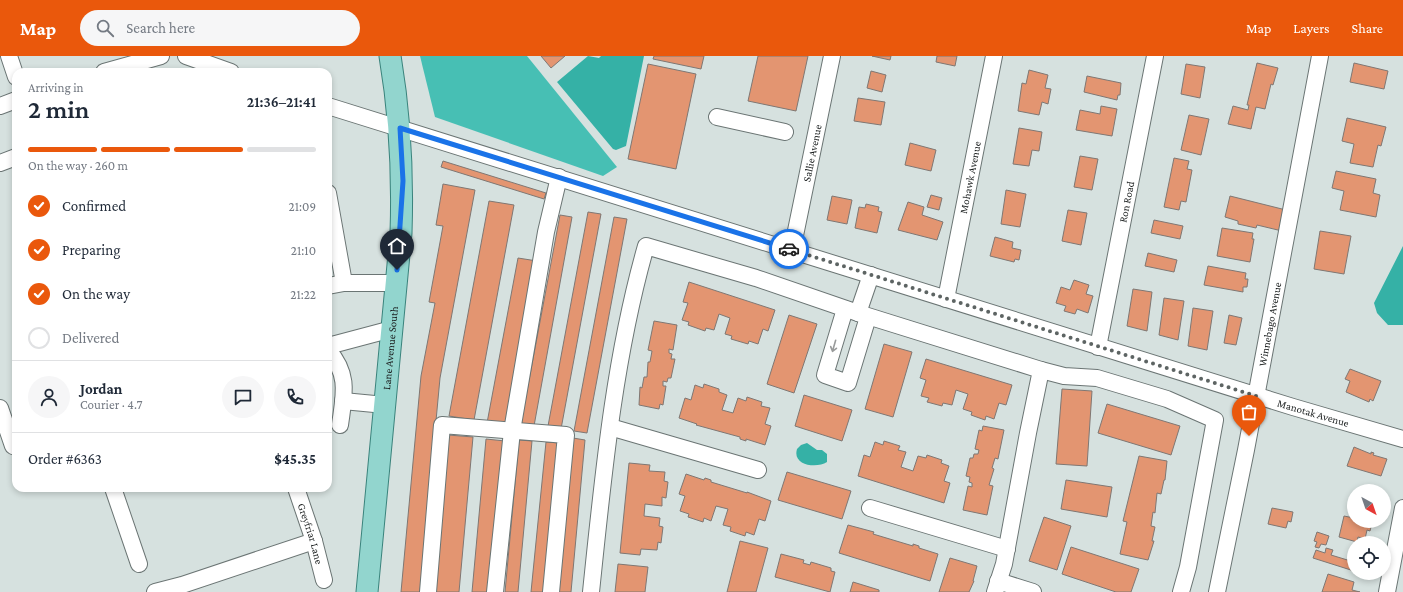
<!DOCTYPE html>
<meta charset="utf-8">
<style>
body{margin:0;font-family:"Crimson Pro",serif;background:#f6f6f7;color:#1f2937;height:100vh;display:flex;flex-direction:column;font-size:15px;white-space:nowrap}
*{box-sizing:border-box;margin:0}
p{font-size:13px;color:#747a83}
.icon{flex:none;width:22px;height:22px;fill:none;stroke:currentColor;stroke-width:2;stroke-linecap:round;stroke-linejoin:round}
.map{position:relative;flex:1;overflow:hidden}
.drawer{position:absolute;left:12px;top:12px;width:320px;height:424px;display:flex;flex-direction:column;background:#fff;border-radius:12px;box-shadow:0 2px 6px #0003}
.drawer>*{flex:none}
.needle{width:26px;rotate:140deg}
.buttons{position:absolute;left:1347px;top:428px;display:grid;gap:8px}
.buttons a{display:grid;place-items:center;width:44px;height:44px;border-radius:50%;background:#fff;box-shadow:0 2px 6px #0003;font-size:20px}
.pin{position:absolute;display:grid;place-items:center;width:34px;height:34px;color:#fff;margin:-41px -17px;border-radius:50% 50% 50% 0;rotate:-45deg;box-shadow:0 0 4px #0007}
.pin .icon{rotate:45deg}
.courier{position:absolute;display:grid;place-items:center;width:40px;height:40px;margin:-20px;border:3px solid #1a73e8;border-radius:50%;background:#fff;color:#222;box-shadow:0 1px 5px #0007}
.overview em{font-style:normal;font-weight:600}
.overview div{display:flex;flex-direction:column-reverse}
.overview{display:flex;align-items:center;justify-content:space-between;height:68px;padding:0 16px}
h1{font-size:26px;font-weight:600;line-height:30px}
.bar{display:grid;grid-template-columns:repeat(4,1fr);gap:6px 4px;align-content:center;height:48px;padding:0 16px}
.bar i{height:5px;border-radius:3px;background:#e0e1e3}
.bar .current{background:#ea580c}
.bar p{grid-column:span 4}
.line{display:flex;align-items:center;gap:10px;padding:0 16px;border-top:1px solid #e0e1e3}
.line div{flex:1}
.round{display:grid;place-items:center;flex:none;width:42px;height:42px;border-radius:21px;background:#f6f6f7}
ol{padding:0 16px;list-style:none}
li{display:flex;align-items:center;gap:12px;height:44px}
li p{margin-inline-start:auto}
li .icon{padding:4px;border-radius:50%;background:#ea580c;color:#fff;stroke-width:4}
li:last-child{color:#747a83}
li i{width:22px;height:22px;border:2px solid #e0e1e3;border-radius:50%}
header{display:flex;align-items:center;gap:24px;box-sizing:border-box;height:56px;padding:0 20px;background:#ea580c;color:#fff}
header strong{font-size:19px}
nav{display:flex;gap:22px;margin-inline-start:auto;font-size:14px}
.search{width:280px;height:36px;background:#f6f6f7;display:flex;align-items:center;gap:10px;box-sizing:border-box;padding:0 14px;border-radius:22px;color:#747a83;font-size:15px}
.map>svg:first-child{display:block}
</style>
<header>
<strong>Map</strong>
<div class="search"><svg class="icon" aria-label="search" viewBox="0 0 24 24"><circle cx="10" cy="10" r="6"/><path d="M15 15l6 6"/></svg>Search here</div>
<nav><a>Map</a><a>Layers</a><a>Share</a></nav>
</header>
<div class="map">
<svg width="1403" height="536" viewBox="0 0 1403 536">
<rect width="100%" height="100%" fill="#d6e1df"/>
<path fill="#47bfb4" d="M420,0H527L617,111L603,120L435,61Z"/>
<path fill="#35b1a6" d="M588,0L599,2L601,0H644L626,90L616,94L613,93L557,26Z
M1403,190V269H1388L1377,257L1374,247Z
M807,387L817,394H822L827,398V406C816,413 792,409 797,393L801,389Z"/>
<path fill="#e39571" stroke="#7f7773" d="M541,0H565L551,12Z
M654,0H704L701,13L653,3Z
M758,0H808L796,55L748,45Z
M872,0H891L890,4Z
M937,0H957L955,10L936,6Z
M1257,7L1278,12L1273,29L1271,28L1265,53L1256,51L1251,73L1228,68L1233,50L1248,54L1249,49H1247Z
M1354,7L1388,15L1384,33L1350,26Z
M648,8L696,18L676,113L628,103Z
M1186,8L1205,11L1200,42L1181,38Z
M1029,14L1048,19L1045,32L1051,33L1048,48L1042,46L1039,59L1018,55L1022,27L1026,28Z
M871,15L886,19L882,36L867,32Z
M1087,20L1121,27L1120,39H1118L1117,44L1084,36Z
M858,42L885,46L881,69L854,65Z
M1101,50L1117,53L1112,80L1076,74L1080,54L1100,58Z
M1189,59L1209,63L1201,99L1181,94Z
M1347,62L1386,71L1381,90L1378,89L1373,111L1350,107L1354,88L1342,85Z
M1019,72L1042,76L1039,95L1032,94L1029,110L1013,108Z
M910,87L936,94L931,115L905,109Z
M1080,100L1098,103L1092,134L1074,131Z
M1174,102L1189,105L1187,113L1192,114L1186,146L1181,145L1179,154L1164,151Z
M443,105L546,137L544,143L441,111Z
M1336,115L1376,123L1373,137L1380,139L1376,161L1340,154L1344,135L1332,132Z
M443,128L475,134L440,322L420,536H401L421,320L435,247L429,246L443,170L436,169Z
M1006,134L1026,138L1020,171L1001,168Z
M931,139L942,142L939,154L927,151Z
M832,140L852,144L847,168L827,164Z
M1230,140L1286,154L1282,175L1257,169L1256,172L1238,168V165L1225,161Z
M489,145L514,149L474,364L449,360Z
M908,146L924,151L922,159L943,166L937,184L898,174Z
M866,148L879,151L878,155L882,156L877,177L855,172L859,151L865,152Z
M1068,154L1087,157L1081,189L1062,185Z
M588,156L601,158L561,373L548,370Z
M560,159L572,161L534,370L521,367Z
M614,161L627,163L587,377L574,375Z
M1154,164L1183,170L1180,183L1151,177Z
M1222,172L1253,177L1252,183H1254L1250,206L1217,200Z
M1320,175L1351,180L1344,218L1314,213Z
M995,181L1013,186L1012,192L1021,194L1019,204L1015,203L1014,206L990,200Z
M1148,197L1177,204L1174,216L1145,210Z
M518,202L537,205L506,370L487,367Z
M1208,210L1246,217L1245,223H1248L1247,231H1243V236L1204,229Z
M1074,224L1089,229L1086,238L1093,240L1088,257L1077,253L1075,258L1064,255L1066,250L1056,247L1061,231L1070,234Z
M689,226L775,254L768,275L763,273L758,288L749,285L748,288L731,283L732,280L725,278L730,262L719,258L714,274L706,272L705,275L688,269L689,266L682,264L688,247L683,246Z
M1133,233L1152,236L1147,275L1127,270Z
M1164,242L1184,245L1178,284L1159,279Z
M1193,252L1213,255L1207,294L1188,290Z
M789,259L817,268L794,337L767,328Z
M1229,259L1242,262L1236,289L1224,287Z
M654,265L677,269L673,294L669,293V297L672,298L671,303H675L671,322H668L667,326L663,325V330H666L663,349L660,348L659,353L639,349L640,331L642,332L644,321H647L648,306H650L652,295L648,294Z
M884,288L912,296L893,361L865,353Z
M926,303L1012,329L1006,349L999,347L994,363L986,360L985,364L971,359L972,356L963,353L968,338L956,334L952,349L943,347L942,350L927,346L929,342L921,340L926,324L920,322Z
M1350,313L1381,325L1373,345L1370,343L1369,346L1346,336L1350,325L1345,323Z
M704,328L719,333V336L727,339L722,354L733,357L738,342L746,345L747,341L762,346L761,350L770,352L765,368L771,370L765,389L746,383V385L740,383V381L696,369L697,368L679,362L685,342L691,344L695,329L703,332Z
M1062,333L1092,335L1087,410L1056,408Z
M804,339L852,354L842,385L795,370Z
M1107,348L1180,370L1171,399L1098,377Z
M983,370L1004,374L998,403L995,402L992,412L994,413L989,429L993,430L987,459L963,454L968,430L972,431V427L969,426L970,421L966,420L970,402H973L974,398H978L979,394L975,393L979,374L982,375Z
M448,379L473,381L459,536H434Z
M573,382L585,384L571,536H558Z
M486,383L505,385L491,536H472Z
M519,384L532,385L518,536H505Z
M884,385L900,390L898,394L906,396L901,411L913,415L918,400L926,402L927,399L942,404L941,407L949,410L944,425L950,427L944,447L858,420L864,399L870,401L875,386L883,389Z
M546,386L559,387L544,536H531Z
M1354,391L1371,398V396L1374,397L1373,399L1387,403L1381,420L1347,410Z
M1139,400L1167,405L1165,424H1164L1161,438L1157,437L1155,457L1153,456L1151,470L1155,471L1152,485H1154L1148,504L1120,498L1127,466L1123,465Z
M629,407L650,409L649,415L665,416L664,425L668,426L666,442L662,441V450L645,448L644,460L660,462L659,470L663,471L661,487L658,486L657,494L641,493L640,499L620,497Z
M787,416L851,435L842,463L778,444Z
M686,418L704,424L705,422L711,424V426L747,437V436L771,445L765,465L759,463L754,479L746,476L745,480L730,475L731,471L723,469L728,453L716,450L711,465L704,462L703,466L688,461L689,458L680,455L685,440L679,438Z
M1066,424L1112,431L1107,461L1061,453Z
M1272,452L1293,456L1291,466L1288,465L1286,472L1268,468Z
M1344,460L1354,462V465L1372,467L1370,475L1367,474L1365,483L1358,481L1357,486L1339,481Z
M1044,461L1071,470L1057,514L1029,505Z
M848,469L874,476L873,478L913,490V488L919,490V492L938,498L930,525L839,497Z
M1317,476L1329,480L1326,489L1321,488L1319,492L1315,491L1317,486L1314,485Z
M740,485L768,492L756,536H727Z
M1071,491L1139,513L1131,536H1116L1062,518Z
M1326,492L1333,494L1331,499L1354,506V515L1313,502L1316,494L1325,497Z
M781,498L804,504L803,507L810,509L811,506L831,512V515L835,516L830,536L775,521Z
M950,502L977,510L973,525H974L969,536H939Z
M618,508L648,511L645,536H615Z
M1328,518L1354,526L1352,534L1360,536H1322Z
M853,526L879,534V536H850Z"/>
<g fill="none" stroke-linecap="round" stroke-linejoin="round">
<defs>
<g id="minor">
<path d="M9,0L16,21"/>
<path d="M186,0L231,16"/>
<path d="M104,16L161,0"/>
<path d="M0,50L16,44"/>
<path id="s1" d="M328,50L1293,351L1403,383"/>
<path d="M717,61L785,76"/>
<path d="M0,107L16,101"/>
<path d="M328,137L344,227"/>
<path id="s2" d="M792,194L832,0"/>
<path d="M328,230L344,227H396"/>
<path id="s3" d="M946,243L994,0"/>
<path d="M845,253L825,319L848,327L868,261"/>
<path d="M858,257L1041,314L1028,377L1004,508L995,536"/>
<path d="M328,290L392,273"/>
<path id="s4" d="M1098,291L1155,0"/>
<path d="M328,294C350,319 344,339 340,369"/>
<path d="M1041,314L1064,320L1097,322L1167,343L1215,364L1188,511L1181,536"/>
<path d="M343,345L385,349"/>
<path d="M0,352L13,390"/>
<path d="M610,371L758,414"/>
<path d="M113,432L139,508"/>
<path id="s5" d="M296,432L314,485L324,524"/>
<path d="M870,452L1007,493"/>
<path d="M998,525L1033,536"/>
<path d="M155,536L182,529L314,485"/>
<path d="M428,536L442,369L566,379L551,536"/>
<path d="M495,536L512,375L546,176L559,121"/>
<path d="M591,536C603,421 614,302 646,190L756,222L858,257L871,219"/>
<path id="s6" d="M1217,536L1246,394L1320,0"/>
<path d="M1387,536L1403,452"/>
</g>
<g id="major">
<path id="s7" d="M367,536L401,177C403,117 400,59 390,0"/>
</g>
</defs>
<use href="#minor" stroke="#6b7574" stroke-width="18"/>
<use href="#major" stroke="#3a837c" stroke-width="23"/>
<use href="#minor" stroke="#fff" stroke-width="16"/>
<use href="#major" stroke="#92d5ce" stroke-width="21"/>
</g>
<defs><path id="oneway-shaft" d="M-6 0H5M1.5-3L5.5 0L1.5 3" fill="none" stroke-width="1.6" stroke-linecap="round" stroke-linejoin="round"/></defs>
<use stroke="#999b9b" href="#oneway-shaft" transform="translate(834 290) rotate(106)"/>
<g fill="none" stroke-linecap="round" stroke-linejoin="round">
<path stroke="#5d6463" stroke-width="4" stroke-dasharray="0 7.2" d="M789,193L1256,340L1249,380"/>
<path stroke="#1a73e8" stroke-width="5" d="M397,214L403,125L400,72L789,193"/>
</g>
<g text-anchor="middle" stroke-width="3.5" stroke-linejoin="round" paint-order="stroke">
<g font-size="11" fill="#1c2020" stroke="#fff">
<text dy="4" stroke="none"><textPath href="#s2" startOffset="99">Sallie Avenue</textPath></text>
<text dy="4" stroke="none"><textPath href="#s3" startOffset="124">Mohawk Avenue</textPath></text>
<text dy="4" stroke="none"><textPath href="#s4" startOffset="148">Ron Road</textPath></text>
<text dy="4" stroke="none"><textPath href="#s6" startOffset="273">Winnebago Avenue</textPath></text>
<text dy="4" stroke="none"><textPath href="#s7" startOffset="245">Lane Avenue South</textPath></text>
<text dy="4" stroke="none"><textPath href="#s1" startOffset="1032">Manotak Avenue</textPath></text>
<text dy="4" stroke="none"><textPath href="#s5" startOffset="48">Greyfriar Lane</textPath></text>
</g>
</g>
</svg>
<div class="buttons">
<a><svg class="needle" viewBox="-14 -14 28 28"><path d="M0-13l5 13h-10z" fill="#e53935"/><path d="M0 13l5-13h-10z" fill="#747a83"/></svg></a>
<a><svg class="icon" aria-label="locate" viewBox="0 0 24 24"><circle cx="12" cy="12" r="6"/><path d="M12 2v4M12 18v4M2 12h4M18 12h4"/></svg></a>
</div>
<div class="pin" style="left:1249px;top:380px;background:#ea580c"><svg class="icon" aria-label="bag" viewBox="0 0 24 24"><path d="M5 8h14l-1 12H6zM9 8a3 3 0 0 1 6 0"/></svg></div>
<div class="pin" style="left:397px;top:214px;background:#1f2937"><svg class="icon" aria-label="home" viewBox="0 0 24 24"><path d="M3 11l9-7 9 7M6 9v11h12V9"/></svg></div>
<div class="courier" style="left:789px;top:193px"><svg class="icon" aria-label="car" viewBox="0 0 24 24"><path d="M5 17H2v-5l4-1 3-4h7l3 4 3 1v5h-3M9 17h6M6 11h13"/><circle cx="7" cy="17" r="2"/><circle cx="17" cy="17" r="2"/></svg></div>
<section class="drawer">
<div class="overview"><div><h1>2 min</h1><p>Arriving in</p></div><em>21:36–21:41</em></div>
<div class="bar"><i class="current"></i><i class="current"></i><i class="current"></i><i></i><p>On the way · 260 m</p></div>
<ol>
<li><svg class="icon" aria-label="check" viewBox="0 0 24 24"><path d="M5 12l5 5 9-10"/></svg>Confirmed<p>21:09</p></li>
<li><svg class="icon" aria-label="check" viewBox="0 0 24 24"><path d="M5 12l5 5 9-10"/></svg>Preparing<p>21:10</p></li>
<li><svg class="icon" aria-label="check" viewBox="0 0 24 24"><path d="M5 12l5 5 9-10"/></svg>On the way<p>21:22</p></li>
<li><i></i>Delivered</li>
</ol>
<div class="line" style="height:72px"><a class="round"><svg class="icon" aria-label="person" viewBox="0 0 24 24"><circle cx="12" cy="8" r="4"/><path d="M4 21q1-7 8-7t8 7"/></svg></a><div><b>Jordan</b><p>Courier · 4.7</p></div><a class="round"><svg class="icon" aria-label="chat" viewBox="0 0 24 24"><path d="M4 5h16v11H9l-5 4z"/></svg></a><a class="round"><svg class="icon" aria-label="phone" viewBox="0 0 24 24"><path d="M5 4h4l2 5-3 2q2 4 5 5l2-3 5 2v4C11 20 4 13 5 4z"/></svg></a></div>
<div class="line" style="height:52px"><div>Order #6363</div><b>$45.35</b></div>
</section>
</div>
